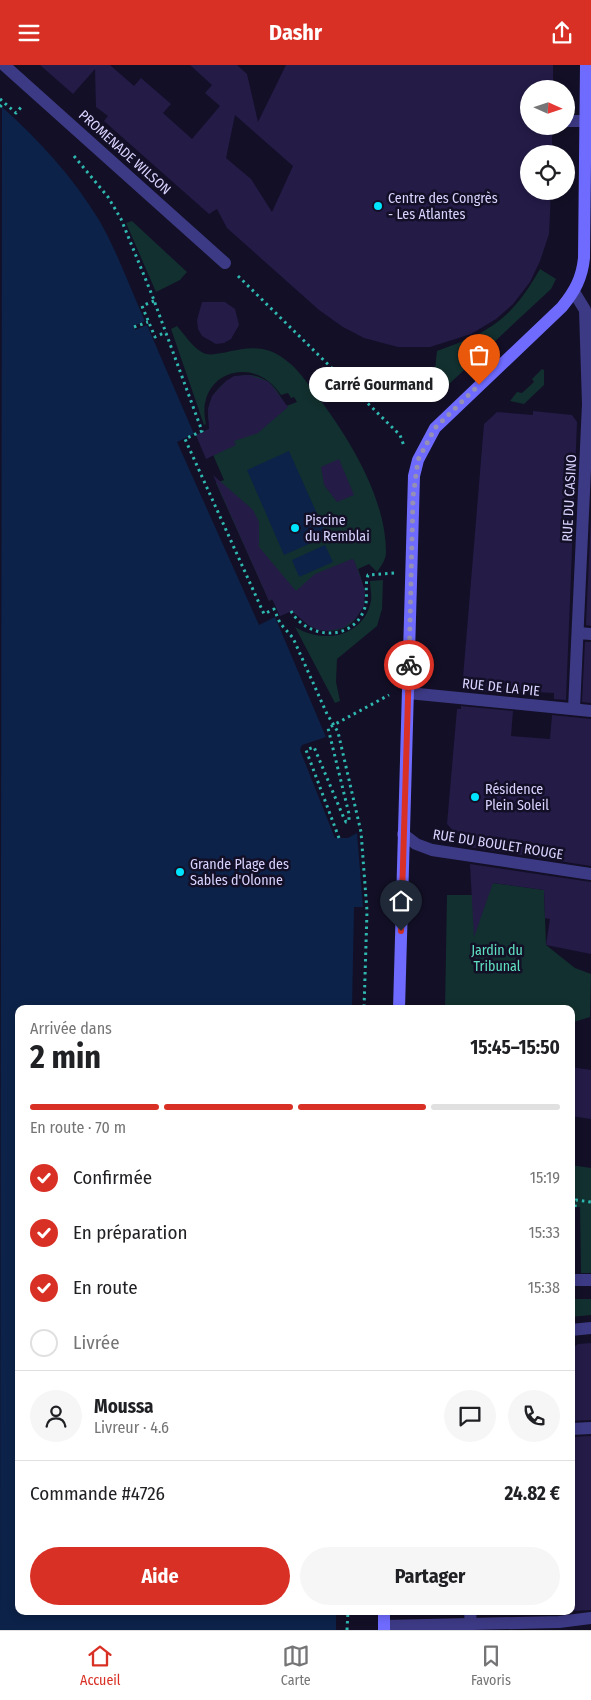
<!DOCTYPE html>
<html lang="fr">
<meta charset="utf-8">
<style>
body{margin:0;font-family:"Fira Sans Condensed",sans-serif;background:#f6f6f6;color:#202124;height:100vh;display:flex;flex-direction:column;font-size:19px;white-space:nowrap}
*{box-sizing:border-box;margin:0}
p{font-size:16px;color:#757577}
.icon{flex:none;width:28px;height:28px;fill:none;stroke:currentColor;stroke-width:2;stroke-linecap:round;stroke-linejoin:round}
.map{position:relative;flex:1;overflow:hidden}
.panel{position:absolute;left:15px;top:940px;width:560px;height:610px;display:flex;flex-direction:column;background:#fff;border-radius:10px;box-shadow:0 2px 8px #0003}
.panel>*{flex:none}
.needle{width:32px;rotate:93deg}
.tools{position:absolute;left:520px;top:15px;display:grid;gap:10px}
.tools a{display:grid;place-items:center;width:55px;height:55px;border-radius:50%;background:#fff;box-shadow:0 2px 8px #0003;font-size:25px}
.pin{position:absolute;display:grid;place-items:center;width:42px;height:42px;color:#fff;margin:-51px -21px;border-radius:50% 50% 50% 0;rotate:-45deg;box-shadow:0 0 5px #0007}
.pin .icon{rotate:45deg}
.courier{position:absolute;display:grid;place-items:center;width:50px;height:50px;margin:-25px;border:4px solid #d93025;border-radius:50%;background:#fff;color:#222;box-shadow:0 1px 6px #0007}
.bubble{position:absolute;height:35px;border-radius:18px;background:#fff;box-shadow:0 2px 8px #0003;font-size:16px;font-weight:700;line-height:35px;text-align:center}
.overview em{font-style:normal;font-weight:700}
.overview div{display:flex;flex-direction:column-reverse}
.overview{display:flex;align-items:center;justify-content:space-between;height:85px;padding:0 15px}
h1{font-size:32px;font-weight:700;line-height:38px}
.bar{display:grid;grid-template-columns:repeat(4,1fr);gap:8px 5px;align-content:center;height:60px;padding:0 15px}
.bar i{height:6px;border-radius:4px;background:#e0e0e0}
.bar .selected{background:#d93025}
.bar p{grid-column:span 4}
.line{display:flex;align-items:center;gap:12px;padding:0 15px;border-top:1px solid #e0e0e0}
.line div{flex:1}
.round{display:grid;place-items:center;flex:none;width:52px;height:52px;border-radius:26px;background:#f6f6f6}
ol{padding:0 15px;list-style:none}
li{display:flex;align-items:center;gap:15px;height:55px}
li p{margin-inline-start:auto}
li .icon{padding:5px;border-radius:50%;background:#d93025;color:#fff;stroke-width:4}
li:last-child{color:#757577}
li i{width:28px;height:28px;border:2px solid #e0e0e0;border-radius:50%}
.action{display:flex;gap:10px;margin-top:auto;padding:10px 15px}
.action a{flex:1;height:58px;border-radius:30px;background:#d93025;color:#fff;font-size:20px;font-weight:700;line-height:58px;text-align:center}
.action a+a{background:#f6f6f6;color:#202124}
header{display:flex;justify-content:space-between;align-items:center;height:65px;padding:0 15px;background:#d93025;color:#fff;font-size:22px;font-weight:700}
.menu{display:flex;justify-content:space-around;align-items:center;height:70px;border-top:1px solid #e0e0e0;background:#fff;font-size:14px;color:#757577}
.menu a{display:grid;justify-items:center;gap:2px}
.menu .selected{color:#d93025}
.map>svg:first-child{display:block}
</style>
<header><svg class="icon" aria-label="menu" viewBox="0 0 24 24"><path d="M4 6h16M4 12h16M4 18h16"/></svg>Dashr<svg class="icon" aria-label="share" viewBox="0 0 24 24"><path d="M12 15V3M7 8l5-5 5 5M5 13v7h14v-7"/></svg></header>
<div class="map">
<svg width="591" height="1565" viewBox="0 0 591 1565">
<rect width="100%" height="100%" fill="#130f26"/>
<path fill="#12302f" d="M132,156L187,207L180,215L156,227L126,158Z
M540,204L556,214L551,224L448,320L435,304L437,286C490,267 511,255 540,204Z
M177,261C184,269 191,280 200,286C216,299 250,269 283,293C295,301 303,312 311,323C345,366 386,430 386,487C386,495 381,501 377,507L369,499L358,504C380,557 330,589 293,545L280,551L273,534L269,536L216,418L224,415L210,383L203,386L196,370L211,363C197,330 237,296 267,316C276,322 281,332 286,341L297,337L294,332L291,333L288,328L281,330C253,287 194,309 206,359L204,360L171,264Z
M542,304L544,305V320L524,339L510,336L517,327L522,328L534,317L532,314Z
M383,515L382,544L377,561L337,594L336,617L340,636L335,638L295,562C323,579 363,573 371,536C372,530 370,522 370,516Z
M493,818L544,825L546,880L575,903L591,909L590,952L571,958V944L445,943L447,830H475Z
M571,1100L591,1103V1208H581L580,1142H571Z
M571,1234H591V1250L571,1252Z"/>
<path fill="#0c2248" d="M2,42C39,75 73,112 99,155C117,186 130,223 145,256L134,261L135,265L147,260L194,369L177,377L259,560L275,552L326,672L302,680L300,685L335,773H348L357,768L363,842H354L352,944H19V1546H336V1565H0Z
M289,386L327,471L284,490L247,405Z
M325,480L333,497L299,512L292,495Z"/>
<path fill="#241b47" fill-rule="evenodd" d="M40,0H110L134,21L141,13L171,39L163,48L192,74L220,41L205,28L212,20L190,0H237L247,9L258,57L286,0H553V24H529V61H552V89H529V126H551L549,169L540,196L530,217L513,239L496,254L471,269L430,282H398L364,273L343,262L319,245L227,163L217,144L209,149L104,56L108,51L96,42L95,4L73,29ZM235,50L293,101L272,147L251,114L226,93Z
M202,237H225L235,244L239,260L231,274L224,278L216,279L202,271L198,264L197,255Z
M249,310L269,317L288,342L258,368L234,376L236,380L206,394L196,370L209,364L208,344L212,331L226,316L234,311Z
M533,346L572,350L577,357L566,635L554,634V628L514,626V630L462,625L484,359L497,347L533,350Z
M339,394L354,430L337,437L324,420L321,402Z
M213,410L253,445L259,457V482L296,526L315,509L352,494L354,495L365,525L364,541L355,554L343,563L327,566L318,565L308,560L292,546L280,551L272,534L269,536Z
M591,451V561L586,560Z
M585,577H591V638L582,637Z
M461,641L513,646L511,671L550,674L552,650L591,654V801L469,782V772L457,770L447,759L457,644H461Z
M470,799L591,817V889L546,880L550,854L545,853L544,825L493,818L474,872Z
M571,1002L591,1005V1054L571,1051Z
M591,1278V1355L571,1356V1284L578,1279Z
M591,1371V1545L571,1546V1372Z
M490,1546H546L547,1549L490,1550Z"/>
<g fill="none" stroke-linecap="round" stroke-linejoin="round">
<path stroke="#2fb8b0" stroke-width="3" stroke-dasharray="2.5 4" stroke-linecap="butt" d="M0,34L16,48L22,41
M0,42L4,37
M74,91L108,132L121,154L152,230L202,366L185,374L264,549L274,544L280,558L293,573L327,649L338,667L361,767L367,846L364,944
M238,211L400,370L404,381
M154,236L142,241L155,272L166,267
M134,262L148,257
M291,546C306,573 351,578 364,545C369,534 364,522 368,510L394,508
M339,773L306,685L314,682L343,751L346,757L349,756V749L328,663L389,630
M575,1142L576,1135L591,1137
M347,1565L348,1546"/>
<path stroke="#3d3a85" stroke-width="12" d="M578,568L591,569
M571,1215H591
M470,1546L471,1560"/>
<path stroke="#3d3a85" stroke-width="12" d="M4,0L225,198
M566,56H591
M574,227L585,245L588,339L574,644
M408,628L591,646
M403,769L416,779L432,785L591,809
M571,1265L591,1263
M571,1364L591,1363
M384,1561L559,1557L591,1553"/>
<path stroke="#6f6bff" stroke-width="12" d="M399,944L414,411L418,395L435,363L562,242C575,226 582,213 584,193L586,0
M384,1565V1546"/>
</g>
<g fill="none" stroke-linecap="round" stroke-linejoin="round">
<path stroke="#948fb3" stroke-width="5" stroke-dasharray="0 9" d="M409,600L413,432L418,395L435,363L479,320"/>
<path stroke="#d93025" stroke-width="6" d="M401,866L409,600"/>
</g>
<g fill="#00e5ff" stroke="#130f26" stroke-width="2">
<circle cx="378" cy="141" r="5"/>
<circle cx="295" cy="463" r="5"/>
<circle cx="475" cy="732" r="5"/>
<circle cx="180" cy="807" r="5"/>
</g>
<g text-anchor="middle" stroke-width="5" stroke-linejoin="round" paint-order="stroke">
<g font-size="14" fill="#d9d4ff" stroke="#130f26">
<text transform="translate(125 87) rotate(42)" y="5">PROMENADE WILSON</text>
<text transform="translate(569 433) rotate(-87)" y="5">RUE DU CASINO</text>
<text transform="translate(501 622) rotate(6)" y="5">RUE DE LA PIE</text>
<text transform="translate(498 779) rotate(9)" y="5">RUE DU BOULET ROUGE</text>
</g>
<g font-size="14" fill="#d9d4ff" stroke="#130f26" text-anchor="start">
<text x="388" y="138">Centre des Congrès<tspan x="388" dy="16">- Les Atlantes</tspan></text>
<text x="305" y="460">Piscine<tspan x="305" dy="16">du Remblai</tspan></text>
<text x="485" y="729">Résidence<tspan x="485" dy="16">Plein Soleil</tspan></text>
<text x="190" y="804">Grande Plage des<tspan x="190" dy="16">Sables d'Olonne</tspan></text>
</g>
<g font-size="14" fill="#5fe0c0" stroke="#130f26">
<text x="497" y="890">Jardin du<tspan x="497" dy="16">Tribunal</tspan></text>
</g>
</g>
</svg>
<div class="tools">
<a><svg class="needle" viewBox="-14 -14 28 28"><path d="M0-13l5 13h-10z" fill="#e53935"/><path d="M0 13l5-13h-10z" fill="#757577"/></svg></a>
<a><svg class="icon" aria-label="locate" viewBox="0 0 24 24"><circle cx="12" cy="12" r="6"/><path d="M12 2v4M12 18v4M2 12h4M18 12h4"/></svg></a>
</div>
<div class="pin" style="left:479px;top:320px;background:#ea580c"><svg class="icon" aria-label="bag" viewBox="0 0 24 24"><path d="M5 8h14l-1 12H6zM9 8a3 3 0 0 1 6 0"/></svg></div>
<div class="pin" style="left:401px;top:866px;background:#1f2937"><svg class="icon" aria-label="home" viewBox="0 0 24 24"><path d="M3 11l9-7 9 7M6 9v11h12V9"/></svg></div>
<div class="courier" style="left:409px;top:600px"><svg class="icon" aria-label="bike" viewBox="0 0 24 24"><circle cx="6" cy="16" r="4"/><circle cx="18" cy="16" r="4"/><path d="M6 16l4-8h5l3 8M10 8l3 8H6M13 5h3"/></svg></div>
<div class="bubble" style="left:309px;top:302px;width:140px">Carré Gourmand</div>
<section class="panel">
<div class="overview"><div><h1>2 min</h1><p>Arrivée dans</p></div><em>15:45–15:50</em></div>
<div class="bar"><i class="selected"></i><i class="selected"></i><i class="selected"></i><i></i><p>En route · 70 m</p></div>
<ol>
<li><svg class="icon" aria-label="check" viewBox="0 0 24 24"><path d="M5 12l5 5 9-10"/></svg>Confirmée<p>15:19</p></li>
<li><svg class="icon" aria-label="check" viewBox="0 0 24 24"><path d="M5 12l5 5 9-10"/></svg>En préparation<p>15:33</p></li>
<li><svg class="icon" aria-label="check" viewBox="0 0 24 24"><path d="M5 12l5 5 9-10"/></svg>En route<p>15:38</p></li>
<li><i></i>Livrée</li>
</ol>
<div class="line" style="height:90px"><a class="round"><svg class="icon" aria-label="person" viewBox="0 0 24 24"><circle cx="12" cy="8" r="4"/><path d="M4 21q1-7 8-7t8 7"/></svg></a><div><b>Moussa</b><p>Livreur · 4.6</p></div><a class="round"><svg class="icon" aria-label="chat" viewBox="0 0 24 24"><path d="M4 5h16v11H9l-5 4z"/></svg></a><a class="round"><svg class="icon" aria-label="phone" viewBox="0 0 24 24"><path d="M5 4h4l2 5-3 2q2 4 5 5l2-3 5 2v4C11 20 4 13 5 4z"/></svg></a></div>
<div class="line" style="height:65px"><div>Commande #4726</div><b>24.82 €</b></div>
<div class="action"><a>Aide</a><a>Partager</a></div>
</section>
</div>
<nav class="menu">
<a class="selected"><svg class="icon" aria-label="home" viewBox="0 0 24 24"><path d="M3 11l9-7 9 7M6 9v11h12V9"/></svg>Accueil</a>
<a><svg class="icon" aria-label="map" viewBox="0 0 24 24"><path d="M3 6l6-2 6 2 6-2v14l-6 2-6-2-6 2zM9 4v14M15 6v14"/></svg>Carte</a>
<a><svg class="icon" aria-label="saved" viewBox="0 0 24 24"><path d="M7 4h10v16l-5-4-5 4z"/></svg>Favoris</a>
</nav>
